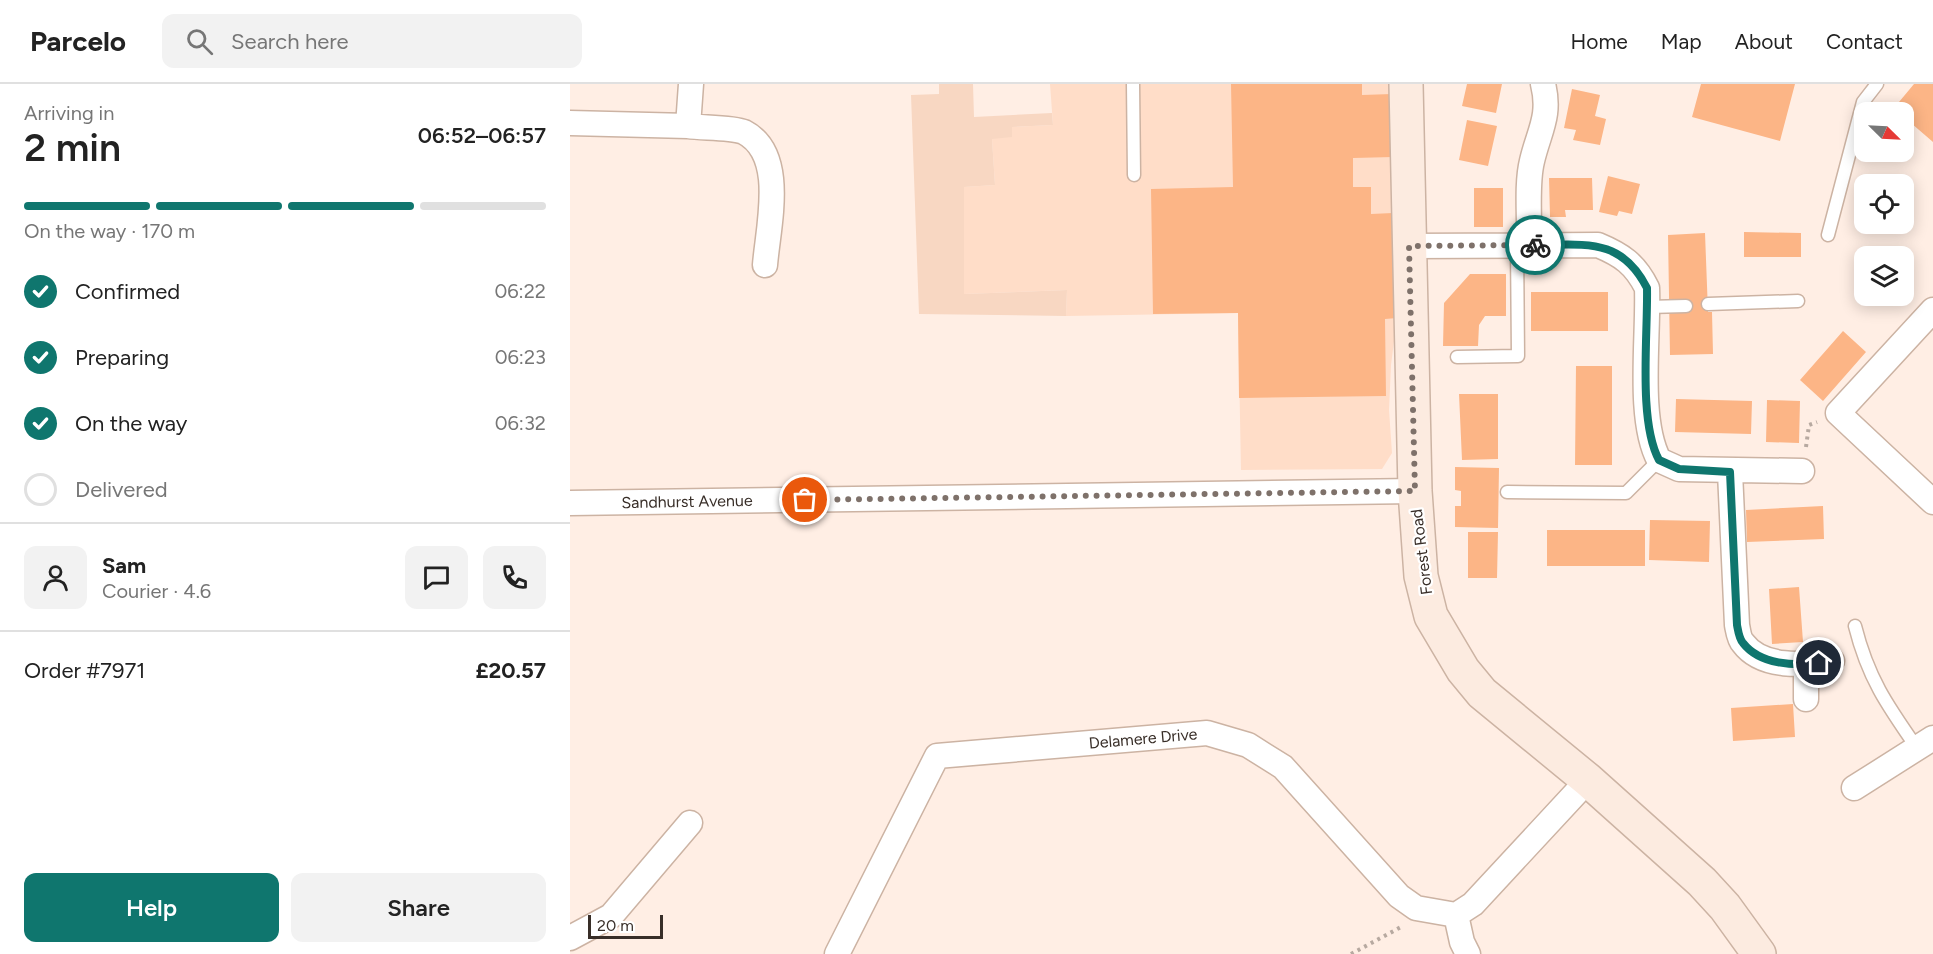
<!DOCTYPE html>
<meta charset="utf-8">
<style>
body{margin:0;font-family:Figtree,sans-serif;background:#f2f2f2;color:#222;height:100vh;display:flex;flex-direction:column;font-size:22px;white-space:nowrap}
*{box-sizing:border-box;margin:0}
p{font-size:20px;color:#767676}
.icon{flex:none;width:33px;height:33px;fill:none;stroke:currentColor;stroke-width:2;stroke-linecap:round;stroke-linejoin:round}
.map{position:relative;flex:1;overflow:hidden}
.side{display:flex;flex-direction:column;background:#fff;width:570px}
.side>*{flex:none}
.needle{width:39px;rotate:114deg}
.controls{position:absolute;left:1284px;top:18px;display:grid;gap:12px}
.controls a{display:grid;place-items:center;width:60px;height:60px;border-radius:12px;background:#fff;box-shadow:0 3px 15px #0003;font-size:30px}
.scale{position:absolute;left:18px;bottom:15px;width:75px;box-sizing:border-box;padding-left:6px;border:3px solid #382e28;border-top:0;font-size:16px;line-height:21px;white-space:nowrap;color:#382e28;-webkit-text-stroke:4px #fff;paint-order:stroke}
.pin{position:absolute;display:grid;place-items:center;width:51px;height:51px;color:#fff;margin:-26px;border:3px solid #fff;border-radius:50%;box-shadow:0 2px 6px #0007}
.courier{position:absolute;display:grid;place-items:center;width:60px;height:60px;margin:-30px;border:4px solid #0f766e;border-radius:50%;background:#fff;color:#222;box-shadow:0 2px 8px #0007}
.head em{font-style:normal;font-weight:600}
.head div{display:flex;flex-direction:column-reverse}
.head{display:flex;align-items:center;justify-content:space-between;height:102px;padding:0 24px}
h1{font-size:39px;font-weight:600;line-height:45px}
.bar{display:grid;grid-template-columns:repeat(4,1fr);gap:9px 6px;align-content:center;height:72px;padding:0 24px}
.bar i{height:8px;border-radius:4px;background:#e0e0e0}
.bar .selected{background:#0f766e}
.bar p{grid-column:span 4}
.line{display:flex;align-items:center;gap:15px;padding:0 24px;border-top:2px solid #e0e0e0}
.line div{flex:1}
.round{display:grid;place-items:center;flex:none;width:63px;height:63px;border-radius:12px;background:#f2f2f2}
ol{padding:0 24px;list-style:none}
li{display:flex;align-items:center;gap:18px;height:66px}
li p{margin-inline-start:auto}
li .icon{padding:6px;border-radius:50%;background:#0f766e;color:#fff;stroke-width:4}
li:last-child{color:#767676}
li i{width:33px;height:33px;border:3px solid #e0e0e0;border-radius:50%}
.action{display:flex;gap:12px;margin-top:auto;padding:12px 24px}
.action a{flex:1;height:69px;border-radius:12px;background:#0f766e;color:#fff;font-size:24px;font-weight:600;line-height:69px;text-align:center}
.action a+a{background:#f2f2f2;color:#222}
header{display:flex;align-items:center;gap:36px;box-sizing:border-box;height:84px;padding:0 30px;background:#fff;border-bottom:2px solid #e0e0e0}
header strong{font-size:28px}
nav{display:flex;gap:33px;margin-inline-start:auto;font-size:21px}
.search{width:420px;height:54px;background:#f2f2f2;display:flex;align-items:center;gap:15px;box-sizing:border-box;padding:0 21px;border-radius:12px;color:#767676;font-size:22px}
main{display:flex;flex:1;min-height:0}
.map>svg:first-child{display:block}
</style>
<header>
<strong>Parcelo</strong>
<div class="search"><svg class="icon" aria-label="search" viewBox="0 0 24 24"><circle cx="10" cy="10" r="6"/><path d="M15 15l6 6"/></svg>Search here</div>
<nav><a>Home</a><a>Map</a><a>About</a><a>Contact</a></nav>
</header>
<main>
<section class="side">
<div class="head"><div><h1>2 min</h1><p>Arriving in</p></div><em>06:52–06:57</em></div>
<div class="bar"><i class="selected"></i><i class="selected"></i><i class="selected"></i><i></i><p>On the way · 170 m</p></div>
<ol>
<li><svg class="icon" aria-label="check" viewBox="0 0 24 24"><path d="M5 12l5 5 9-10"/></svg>Confirmed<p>06:22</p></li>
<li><svg class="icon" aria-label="check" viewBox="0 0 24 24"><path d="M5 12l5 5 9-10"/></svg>Preparing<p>06:23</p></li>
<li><svg class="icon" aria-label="check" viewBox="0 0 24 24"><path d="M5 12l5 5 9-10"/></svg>On the way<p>06:32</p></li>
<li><i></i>Delivered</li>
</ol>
<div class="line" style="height:108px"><a class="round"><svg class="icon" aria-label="person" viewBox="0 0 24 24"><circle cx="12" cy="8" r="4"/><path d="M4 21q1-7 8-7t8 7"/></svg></a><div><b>Sam</b><p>Courier · 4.6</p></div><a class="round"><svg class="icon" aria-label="chat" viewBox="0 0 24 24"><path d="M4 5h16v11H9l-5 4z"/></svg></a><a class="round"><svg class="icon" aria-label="phone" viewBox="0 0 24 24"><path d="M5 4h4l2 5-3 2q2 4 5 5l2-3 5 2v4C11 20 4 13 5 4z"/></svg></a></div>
<div class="line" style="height:78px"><div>Order #7971</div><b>£20.57</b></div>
<div class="action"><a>Help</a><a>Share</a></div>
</section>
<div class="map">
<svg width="1363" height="870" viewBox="0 0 1363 870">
<rect width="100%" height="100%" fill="#ffeee4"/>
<path fill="#ffddc8" d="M480,0H821L827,234L821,281L819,326L822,369L812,385L671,386L668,229L496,232L497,206L394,210V103L425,101L422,55L441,43L483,41Z"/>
<path fill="#f8d7c2" d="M369,0H403L404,33L482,29L483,41L442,43V53L422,55L425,101L394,103V210L497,206L496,232L349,230L341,11L369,10Z"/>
<path fill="#fcb586" d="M661,0H792V11L822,10L823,73L783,74V103H801V130L823,129L827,234L815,235L816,312L669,314L668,229L583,230L581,105L663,103Z
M897,0H932L926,29L892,22Z
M1131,0H1225L1210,57L1122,33Z
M1344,0H1363V58L1334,33V28L1324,24Z
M1002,5L1030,11L1025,32L1036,35L1030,61L1003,56L1006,46L994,44Z
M897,36L927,42L918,82L889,76Z
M1038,92L1070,100L1062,130L1049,127L1047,132L1029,128Z
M979,94H1022L1023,126H995L996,133H980Z
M904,104H933V143H904Z
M1174,148L1231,149V173H1174Z
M1135,149L1138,228H1142L1143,270L1100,271L1098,151Z
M900,190H936V232H915L909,241L908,262H873L874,219Z
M961,208H1038V247H961Z
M1273,247L1296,268L1253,317L1230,296Z
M1006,282H1042V381H1005Z
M889,310H928V375L892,376Z
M1106,315L1182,317L1181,350L1105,348Z
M1197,316L1230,317L1229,359L1196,358Z
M885,383L929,384L928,444L885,443V422H891V407L885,406Z
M1253,422L1254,455L1177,458L1176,426Z
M1080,436L1140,437L1139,478L1079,476Z
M977,446H1075V482H977Z
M898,448H928L927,494H898Z
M1229,503L1233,558L1202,560L1199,505Z
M1223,620L1225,653L1163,657L1161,624Z"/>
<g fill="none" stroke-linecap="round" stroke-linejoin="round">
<defs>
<path id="service" d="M563,0L564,91
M1258,151L1293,18L1307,0
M1138,220L1228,217
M1078,223L1116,222
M887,273L948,272L947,161
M937,408L1056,409L1089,376
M1285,542C1298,594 1317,621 1347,664"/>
<path id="minor" d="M121,0L118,42C132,44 162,43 174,48C217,70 198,142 195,181
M0,39L118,42
M959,161C960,136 956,101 962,77C969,47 981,32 973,0
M839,162L1028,161C1052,171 1065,180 1077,204C1079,252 1067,335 1089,376L1109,385L1232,387
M1363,226L1268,329L1363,418
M1160,388L1167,541C1168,546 1169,555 1173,559C1192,585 1234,581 1262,577
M0,419L845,407
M1236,615V581
M1284,704L1363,654
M886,831L892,858L898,870
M0,854L41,832L120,739
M267,870L367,672L637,649L678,661L713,683L829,812L846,824L886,831L903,820L1018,696"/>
<path id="secondary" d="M836,0L845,407L851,492L861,532L893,586L912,609L1018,696L1132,798L1155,823L1189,870"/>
</defs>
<use href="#service" stroke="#ccb3a3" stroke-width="15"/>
<use href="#minor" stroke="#ccb3a3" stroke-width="27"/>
<use href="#secondary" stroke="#ccb3a3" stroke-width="36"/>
<path stroke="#b7a9a0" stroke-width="4" stroke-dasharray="3 4.5" stroke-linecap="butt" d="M1236,363L1239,341L1247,338
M781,870L831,843"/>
<use href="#service" stroke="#fff" stroke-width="12"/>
<use href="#minor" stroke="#fff" stroke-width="24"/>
<use href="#secondary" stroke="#fcebe0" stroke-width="33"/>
</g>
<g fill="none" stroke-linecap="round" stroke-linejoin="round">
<path stroke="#7e716a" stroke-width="6" stroke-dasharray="0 10.8" d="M235,416L845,407L839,162L965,161"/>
<path stroke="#0f766e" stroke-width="8" d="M965,161C1015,161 1051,153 1077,204C1078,251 1068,337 1089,376L1109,385L1160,388L1167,541C1168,546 1169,555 1173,559C1190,581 1225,582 1249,579"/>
</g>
<g text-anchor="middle" stroke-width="4.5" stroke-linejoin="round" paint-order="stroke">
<g font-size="16" fill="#382e28" stroke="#fff">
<text transform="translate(117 417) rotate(-1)" y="6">Sandhurst Avenue</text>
<text transform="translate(851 468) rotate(-97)" y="6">Forest Road</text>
<text transform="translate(573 654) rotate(-5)" y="6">Delamere Drive</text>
</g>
</g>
</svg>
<div class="controls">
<a><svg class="needle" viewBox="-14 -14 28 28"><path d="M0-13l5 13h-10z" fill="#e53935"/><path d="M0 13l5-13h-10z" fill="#767676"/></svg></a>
<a><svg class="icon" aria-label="locate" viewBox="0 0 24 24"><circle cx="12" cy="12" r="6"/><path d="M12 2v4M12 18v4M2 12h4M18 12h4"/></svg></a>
<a><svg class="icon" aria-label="layers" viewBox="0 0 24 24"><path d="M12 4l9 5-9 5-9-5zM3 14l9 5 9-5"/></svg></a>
</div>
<div class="scale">20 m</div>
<div class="pin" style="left:235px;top:416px;background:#ea580c"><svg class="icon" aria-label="bag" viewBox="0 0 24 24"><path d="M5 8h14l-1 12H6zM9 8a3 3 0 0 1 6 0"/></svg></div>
<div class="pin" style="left:1249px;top:579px;background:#1f2937"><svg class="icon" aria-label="home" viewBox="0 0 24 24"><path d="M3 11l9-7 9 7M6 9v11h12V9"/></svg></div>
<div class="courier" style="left:965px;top:161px"><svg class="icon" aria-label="bike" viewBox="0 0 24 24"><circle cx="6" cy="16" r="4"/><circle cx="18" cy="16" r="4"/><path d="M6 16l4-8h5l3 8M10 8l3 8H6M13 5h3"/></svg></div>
</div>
</main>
